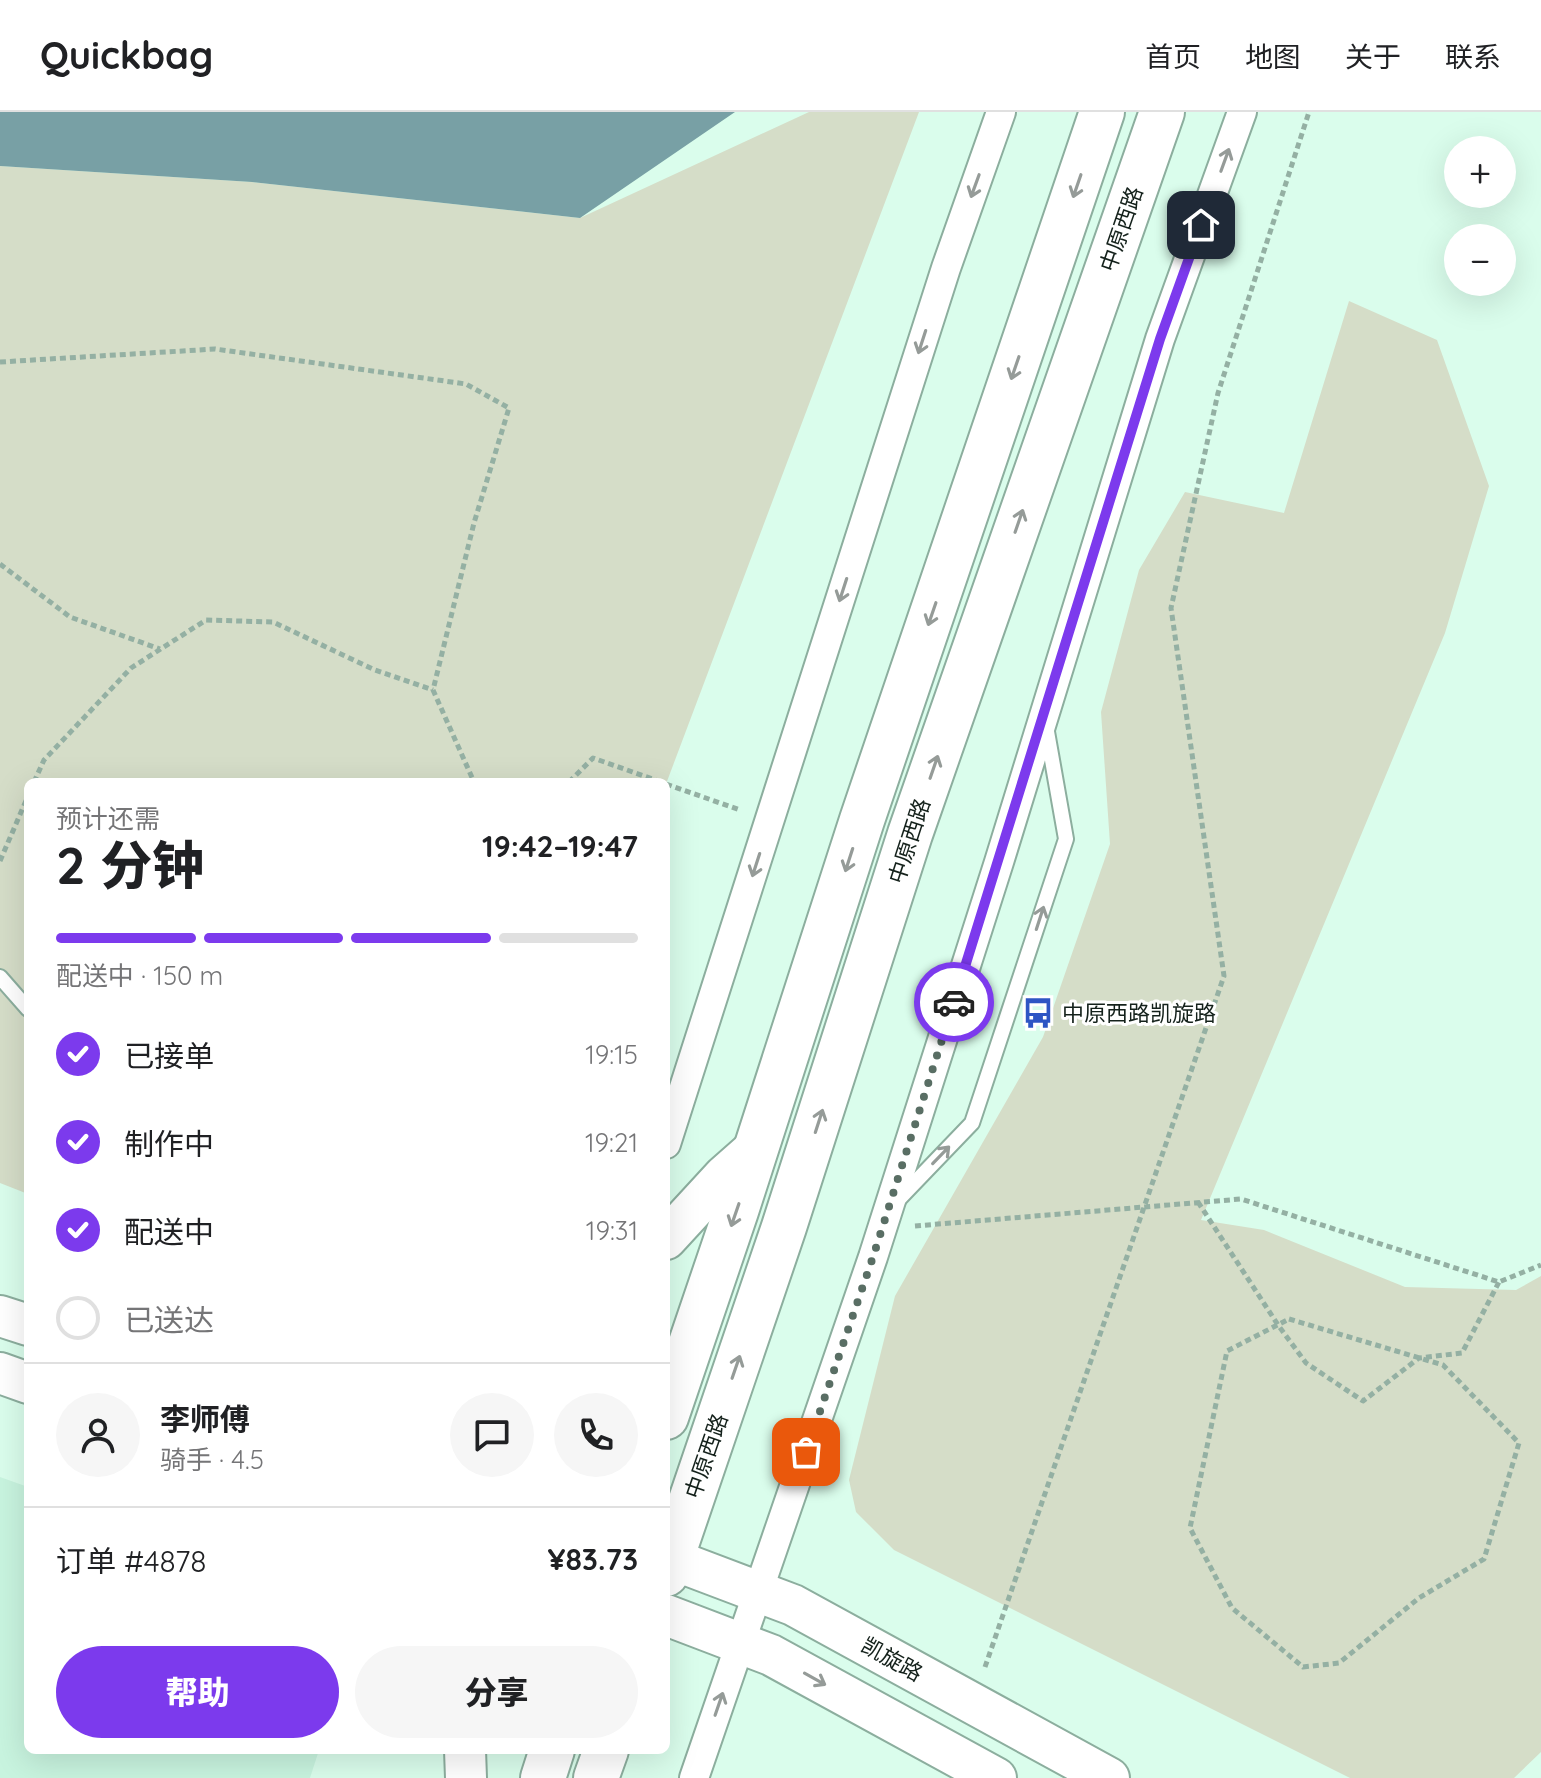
<!DOCTYPE html>
<html lang="zh">
<meta charset="utf-8">
<style>
body{margin:0;font-family:Quicksand,"Noto Sans SC",sans-serif;background:#f6f6f6;color:#202124;height:100vh;display:flex;flex-direction:column;font-size:30px;white-space:nowrap}
*{box-sizing:border-box;margin:0}
p{font-size:26px;color:#757577}
.icon{flex:none;width:44px;height:44px;fill:none;stroke:currentColor;stroke-width:2;stroke-linecap:round;stroke-linejoin:round}
.map{position:relative;flex:1;overflow:hidden}
.drawer{position:absolute;left:24px;top:666px;width:646px;height:976px;display:flex;flex-direction:column;background:#fff;border-radius:12px;box-shadow:0 8px 32px #0002}
.drawer>*{flex:none}
.buttons{position:absolute;left:1444px;top:24px;display:grid;gap:16px}
.buttons a{display:grid;place-items:center;width:72px;height:72px;border-radius:50%;background:#fff;box-shadow:0 8px 32px #0002;font-size:40px}
.pin{position:absolute;display:grid;place-items:center;width:68px;height:68px;color:#fff;margin:-34px;border-radius:16px;box-shadow:0 4px 12px #0006}
.courier{position:absolute;display:grid;place-items:center;width:80px;height:80px;margin:-40px;border:6px solid #7c3aed;border-radius:50%;background:#fff;color:#222;box-shadow:0 2px 10px #0007}
.headline em{font-style:normal;font-weight:800}
.headline div{display:flex;flex-direction:column-reverse}
.headline{display:flex;align-items:center;justify-content:space-between;height:136px;padding:0 32px}
h1{font-size:52px;font-weight:800;line-height:60px}
.bar{display:grid;grid-template-columns:repeat(4,1fr);gap:12px 8px;align-content:center;height:96px;padding:0 32px}
.bar i{height:10px;border-radius:6px;background:#e0e0e0}
.bar .active{background:#7c3aed}
.bar p{grid-column:span 4}
.line{display:flex;align-items:center;gap:20px;padding:0 32px;border-top:2px solid #e0e0e0}
.line div{flex:1}
.round{display:grid;place-items:center;flex:none;width:84px;height:84px;border-radius:42px;background:#f6f6f6}
ol{padding:0 32px;list-style:none}
li{display:flex;align-items:center;gap:24px;height:88px}
li p{margin-inline-start:auto}
li .icon{padding:8px;border-radius:50%;background:#7c3aed;color:#fff;stroke-width:4}
li:last-child{color:#757577}
li i{width:44px;height:44px;border:4px solid #e0e0e0;border-radius:50%}
.cta{display:flex;gap:16px;margin-top:auto;padding:16px 32px}
.cta a{flex:1;height:92px;border-radius:48px;background:#7c3aed;color:#fff;font-size:32px;font-weight:800;line-height:92px;text-align:center}
.cta a+a{background:#f6f6f6;color:#202124}
header{display:flex;align-items:center;gap:48px;box-sizing:border-box;height:112px;padding:0 40px;background:#fff;border-bottom:2px solid #e0e0e0}
header strong{font-size:38px}
nav{display:flex;gap:44px;margin-inline-start:auto;font-size:28px}
.map>svg:first-child{display:block}
</style>
<header>
<strong>Quickbag</strong>
<nav><a>首页</a><a>地图</a><a>关于</a><a>联系</a></nav>
</header>
<div class="map">
<svg width="1541" height="1666" viewBox="0 0 1541 1666">
<rect width="100%" height="100%" fill="#dafdec"/>
<path fill="#c8f4df" d="M0,1365L28,1375V1638H319L310,1666H0Z"/>
<path fill="#d5ddc8" d="M809,0H919L666,672L28,670V1082L0,1071V54L252,70L580,106Z
M1349,189L1437,228L1489,374L1445,521L1201,1108L1264,1118L1405,1175L1516,1178L1541,1164V1640L1514,1666H1350L894,1438L856,1400L849,1368L895,1184L1043,925L1110,732L1101,600L1139,458L1185,380L1284,401Z"/>
<path fill="#78a0a5" d="M0,0H735L580,106L252,70L0,54Z"/>
<g fill="none" stroke-linecap="round" stroke-linejoin="round">
<defs>
<path id="lane" d="M0,865L28,897
M899,1087L972,1011L1066,727L1046,614"/>
<path id="street" d="M666,1032L946,156L1001,0
M694,1666L873,1145L999,750L1160,227L1242,0"/>
<path id="secondary" d="M666,1127L724,1064L758,1034
M0,1204L28,1213
M0,1261L28,1271
M666,1445L793,1493L1109,1666
M666,1503L771,1543L996,1666
M465,1638L466,1666"/>
<path id="primary" d="M666,1305L736,1099L862,708L1102,0
M666,1462L784,1115L910,722L1162,0
M543,1666L552,1638
M596,1666L606,1638"/>
</defs>
<use href="#lane" stroke="#8cae9e" stroke-width="18"/>
<use href="#street" stroke="#8cae9e" stroke-width="32"/>
<use href="#secondary" stroke="#8cae9e" stroke-width="44"/>
<use href="#primary" stroke="#8cae9e" stroke-width="48"/>
<path stroke="#94b0a3" stroke-width="5" stroke-dasharray="6 4" stroke-linecap="butt" d="M0,250L215,237L466,272L509,296L474,411L433,578L474,670
M0,452L70,505L160,537
M34,670L44,648L131,556L206,508L273,510L375,558L433,578
M569,670L593,646L661,670
M666,672L740,698
M0,749L28,684
M1198,1090L1278,1213L1306,1251L1363,1289L1419,1246L1462,1241L1499,1170
M915,1114L1241,1087L1499,1170L1541,1153
M1289,1207L1443,1253L1519,1331L1484,1447L1419,1486L1339,1551L1303,1555L1232,1496L1190,1416L1227,1239Z
M985,1555L1224,864L1171,496L1218,281L1309,0"/>
<use href="#lane" stroke="#fff" stroke-width="14"/>
<use href="#street" stroke="#fff" stroke-width="28"/>
<use href="#secondary" stroke="#fff" stroke-width="40"/>
<use href="#primary" stroke="#fff" stroke-width="44"/>
</g>
<defs><path id="oneway-shaft" d="M-6 0H5M1.5-3L5.5 0L1.5 3" fill="none" stroke-width="1.6" stroke-linecap="round" stroke-linejoin="round" transform="scale(2)"/></defs>
<g stroke="#959b98">
<use href="#oneway-shaft" transform="translate(1225 48) rotate(-70)"/>
<use href="#oneway-shaft" transform="translate(975 74) rotate(110)"/>
<use href="#oneway-shaft" transform="translate(1077 74) rotate(109)"/>
<use href="#oneway-shaft" transform="translate(922 230) rotate(108)"/>
<use href="#oneway-shaft" transform="translate(1015 256) rotate(109)"/>
<use href="#oneway-shaft" transform="translate(1019 409) rotate(-71)"/>
<use href="#oneway-shaft" transform="translate(843 478) rotate(108)"/>
<use href="#oneway-shaft" transform="translate(932 502) rotate(109)"/>
<use href="#oneway-shaft" transform="translate(934 655) rotate(-71)"/>
<use href="#oneway-shaft" transform="translate(849 748) rotate(108)"/>
<use href="#oneway-shaft" transform="translate(756 753) rotate(108)"/>
<use href="#oneway-shaft" transform="translate(1040 806) rotate(-72)"/>
<use href="#oneway-shaft" transform="translate(819 1009) rotate(-72)"/>
<use href="#oneway-shaft" transform="translate(941 1043) rotate(-46)"/>
<use href="#oneway-shaft" transform="translate(735 1103) rotate(109)"/>
<use href="#oneway-shaft" transform="translate(736 1255) rotate(-71)"/>
<use href="#oneway-shaft" transform="translate(815 1567) rotate(29)"/>
<use href="#oneway-shaft" transform="translate(719 1592) rotate(-71)"/>
</g>
<g fill="none" stroke-linecap="round" stroke-linejoin="round">
<path stroke="#596e64" stroke-width="8" stroke-dasharray="0 14.4" d="M806,1340L873,1145L954,890"/>
<path stroke="#7c3aed" stroke-width="10" d="M954,890L1160,227L1201,113"/>
</g>
<defs>
<symbol id="bus-bare" viewBox="-9 -9 18 18"><path d="M-5-6H5V4H4V6H2V4H-2V6H-4V4H-5ZM-3.5-4V0h7V-4ZM-3.5 1.2v1.5H-2V1.2ZM2 1.2v1.5H3.5V1.2Z" fill="#2e55c4" stroke="#fff" stroke-width="2.5" paint-order="stroke"/></symbol>
</defs>
<g fill-rule="evenodd">
<use href="#bus-bare" x="1016" y="879" width="44" height="44"/>
</g>
<g text-anchor="middle" stroke-width="6" stroke-linejoin="round" paint-order="stroke">
<g font-size="22" fill="#14211b" stroke="#fff">
<text transform="translate(1121 117) rotate(-71)" y="8">中原西路</text>
<text transform="translate(909 729) rotate(-72)" y="8">中原西路</text>
<text transform="translate(706 1344) rotate(-71)" y="8">中原西路</text>
<text transform="translate(892 1547) rotate(29)" y="8">凯旋路</text>
</g>
<g font-size="22" fill="#14211b" stroke="#fff" text-anchor="start">
<text x="1062" y="909">中原西路凯旋路</text>
</g>
</g>
</svg>
<div class="buttons">
<a>+</a>
<a>−</a>
</div>
<div class="pin" style="left:806px;top:1340px;background:#ea580c"><svg class="icon" aria-label="bag" viewBox="0 0 24 24"><path d="M5 8h14l-1 12H6zM9 8a3 3 0 0 1 6 0"/></svg></div>
<div class="pin" style="left:1201px;top:113px;background:#1f2937"><svg class="icon" aria-label="home" viewBox="0 0 24 24"><path d="M3 11l9-7 9 7M6 9v11h12V9"/></svg></div>
<div class="courier" style="left:954px;top:890px"><svg class="icon" aria-label="car" viewBox="0 0 24 24"><path d="M5 17H2v-5l4-1 3-4h7l3 4 3 1v5h-3M9 17h6M6 11h13"/><circle cx="7" cy="17" r="2"/><circle cx="17" cy="17" r="2"/></svg></div>
<section class="drawer">
<div class="headline"><div><h1>2 分钟</h1><p>预计还需</p></div><em>19:42–19:47</em></div>
<div class="bar"><i class="active"></i><i class="active"></i><i class="active"></i><i></i><p>配送中 · 150 m</p></div>
<ol>
<li><svg class="icon" aria-label="check" viewBox="0 0 24 24"><path d="M5 12l5 5 9-10"/></svg>已接单<p>19:15</p></li>
<li><svg class="icon" aria-label="check" viewBox="0 0 24 24"><path d="M5 12l5 5 9-10"/></svg>制作中<p>19:21</p></li>
<li><svg class="icon" aria-label="check" viewBox="0 0 24 24"><path d="M5 12l5 5 9-10"/></svg>配送中<p>19:31</p></li>
<li><i></i>已送达</li>
</ol>
<div class="line" style="height:144px"><a class="round"><svg class="icon" aria-label="person" viewBox="0 0 24 24"><circle cx="12" cy="8" r="4"/><path d="M4 21q1-7 8-7t8 7"/></svg></a><div><b>李师傅</b><p>骑手 · 4.5</p></div><a class="round"><svg class="icon" aria-label="chat" viewBox="0 0 24 24"><path d="M4 5h16v11H9l-5 4z"/></svg></a><a class="round"><svg class="icon" aria-label="phone" viewBox="0 0 24 24"><path d="M5 4h4l2 5-3 2q2 4 5 5l2-3 5 2v4C11 20 4 13 5 4z"/></svg></a></div>
<div class="line" style="height:104px"><div>订单 #4878</div><b>¥83.73</b></div>
<div class="cta"><a>帮助</a><a>分享</a></div>
</section>
</div>
